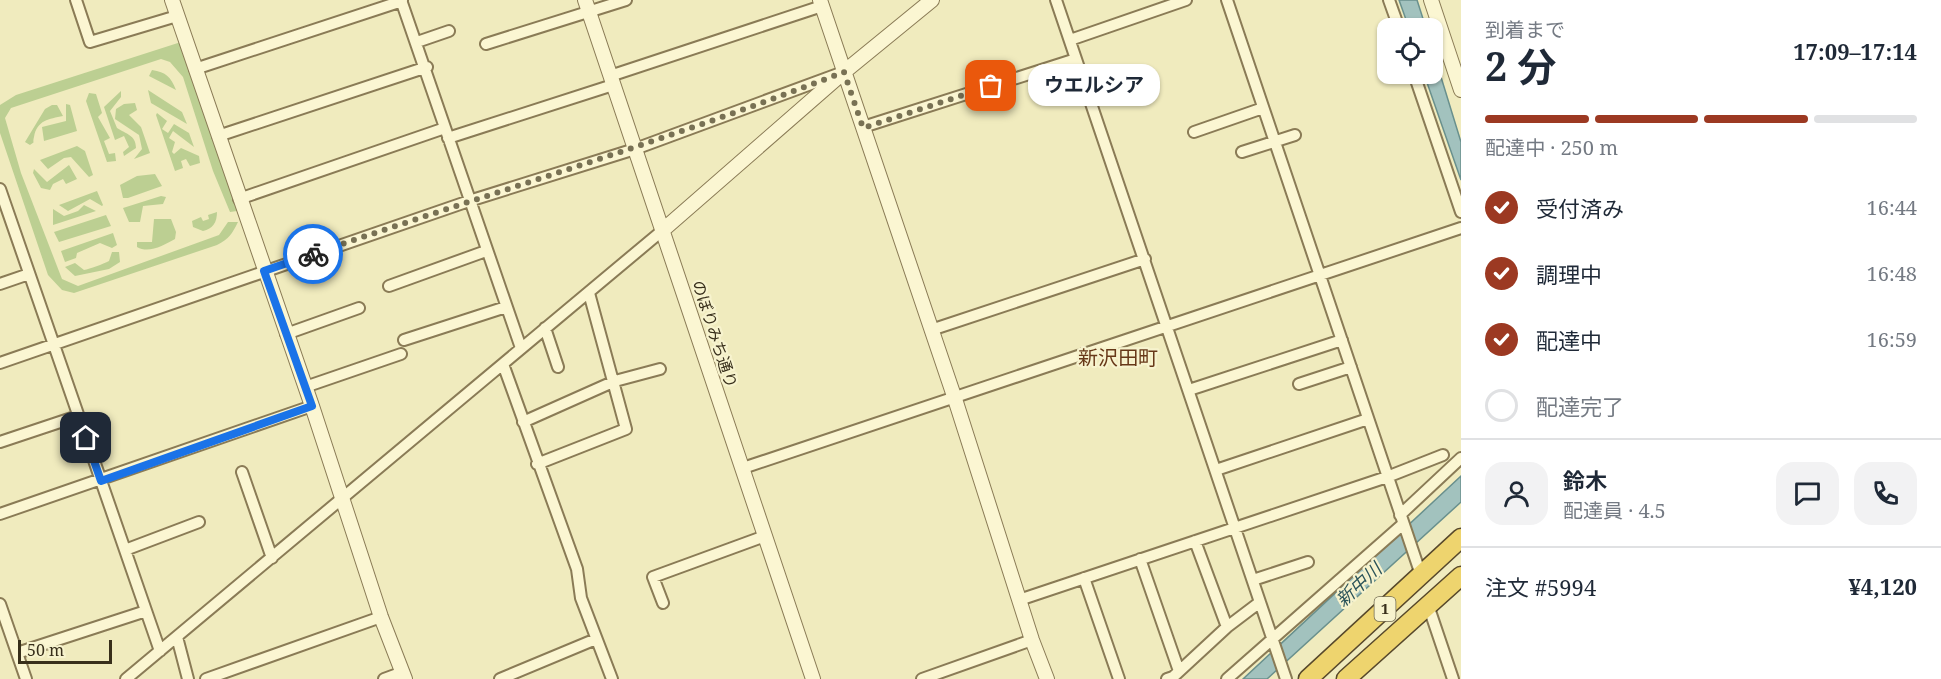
<!DOCTYPE html>
<html lang="ja">
<meta charset="utf-8">
<style>
body{margin:0;font-family:"Noto Serif","Noto Sans JP",serif;background:#f2f2f3;color:#1f2937;height:100vh;display:flex;flex-direction:column;font-size:22px;white-space:nowrap}
*{box-sizing:border-box;margin:0}
p{font-size:20px;color:#747a83}
.icon{flex:none;width:33px;height:33px;fill:none;stroke:currentColor;stroke-width:2;stroke-linecap:round;stroke-linejoin:round}
.map{position:relative;flex:1;overflow:hidden}
.sheet{display:flex;flex-direction:column;background:#fff;width:480px}
.sheet>*{flex:none}
.tools{position:absolute;left:1377px;top:18px;display:grid;gap:12px}
.tools a{display:grid;place-items:center;width:66px;height:66px;border-radius:12px;background:#fff;box-shadow:0 2px 4px #0004;font-size:30px}
.scale{position:absolute;left:18px;bottom:15px;width:94px;box-sizing:border-box;padding-left:6px;border:3px solid #382f1b;border-top:0;font-size:16px;line-height:21px;white-space:nowrap;color:#382f1b;-webkit-text-stroke:4px #f7f3ce;paint-order:stroke}
.pin{position:absolute;display:grid;place-items:center;width:51px;height:51px;color:#fff;margin:-26px;border-radius:12px;box-shadow:0 3px 9px #0006}
.courier{position:absolute;display:grid;place-items:center;width:60px;height:60px;margin:-30px;border:4px solid #1a73e8;border-radius:50%;background:#fff;color:#222;box-shadow:0 2px 8px #0007}
.bubble{position:absolute;height:42px;border-radius:18px;background:#fff;box-shadow:0 2px 4px #0004;font-size:20px;font-weight:700;line-height:42px;text-align:center}
.head em{font-style:normal;font-weight:700}
.head div{display:flex;flex-direction:column-reverse}
.head{display:flex;align-items:center;justify-content:space-between;height:102px;padding:0 24px}
h1{font-size:39px;font-weight:700;line-height:45px}
.bar{display:grid;grid-template-columns:repeat(4,1fr);gap:9px 6px;align-content:center;height:72px;padding:0 24px}
.bar i{height:8px;border-radius:4px;background:#e0e1e3}
.bar .selected{background:#9c3922}
.bar p{grid-column:span 4}
.line{display:flex;align-items:center;gap:15px;padding:0 24px;border-top:2px solid #e0e1e3}
.line div{flex:1}
.round{display:grid;place-items:center;flex:none;width:63px;height:63px;border-radius:18px;background:#f2f2f3}
ol{padding:0 24px;list-style:none}
li{display:flex;align-items:center;gap:18px;height:66px}
li p{margin-inline-start:auto}
li .icon{padding:6px;border-radius:50%;background:#9c3922;color:#fff;stroke-width:4}
li:last-child{color:#747a83}
li i{width:33px;height:33px;border:3px solid #e0e1e3;border-radius:50%}
main{display:flex;flex:1;min-height:0}
.map>svg:first-child{display:block}
</style>
<main>
<div class="map">
<svg width="1461" height="679" viewBox="0 0 1461 679">
<rect width="100%" height="100%" fill="#f0ebbe"/>
<path fill="#bccf92" d="M181,42L237,211L230,212L213,171L183,77L170,62L161,59L11,108L5,118L21,173L62,279L78,286L219,235L228,222H238C232,234 229,239 217,245L74,293L62,290L48,275L0,133V105L16,95Z
M152,70C166,72 171,77 176,90L149,76Z
M148,90L182,112L187,124L151,103Z
M121,91V97L110,111L117,128C126,134 136,135 136,148L124,156L123,152L129,147L124,136L115,140L104,107Z
M89,93L96,94L102,113L98,117L110,138L104,141L109,154L115,153L116,161L107,162L86,101Z
M135,103L137,110L129,115L141,127L150,153L134,159L142,149L139,135L115,119L116,109L124,104Z
M66,104L70,105L77,131L44,141L42,127L66,121Z
M52,105H57L63,116C49,119 37,120 34,137C32,145 36,140 30,145L25,142L45,109Z
M157,113L167,121L162,129L168,133L174,124L189,133L194,147L173,131L169,138L175,142L172,152L174,154L181,148L199,156L200,163L190,166L186,159L181,161L183,168L175,171L156,115Z
M77,146L85,151L93,175L89,177L71,157L64,158L48,169L40,160Z
M69,165L77,179L66,184L63,179L53,184L50,190L41,188L33,173L34,169L47,182Z
M155,174L162,186L128,198H123L120,185L137,176Z
M97,191L103,205L102,206L90,199L68,211L59,205Z
M161,196L166,197L163,204L143,206L140,222H129L123,208Z
M84,205L96,211L53,225V209L64,216L78,211Z
M217,212C217,222 213,229 203,231L193,227L192,221L201,217L203,221L209,219L208,215Z
M106,215L111,226L59,242L54,232Z
M154,219H171L176,232L175,239C164,245 149,254 137,247V242H152Z
M113,233L117,245L112,248L100,243L77,253L76,258L65,262L61,251Z
M112,252H119L120,262L109,269L75,276L65,267L75,263L84,270C90,269 103,264 109,261Z"/>
<path fill="#a2c2be" stroke="#69908d" stroke-width="1.5" d="M1399,0H1417L1426,28H1409Z
M1433,51L1461,142V180L1424,74H1432Z
M1461,476V502L1267,679H1243Z"/>
<g fill="none" stroke-linecap="round" stroke-linejoin="round">
<defs>
<path id="minor" d="M76,0L90,42L177,16
M401,0L521,348
M1056,0L1286,679
M1227,0L1421,575
M1389,0L1399,28
M1070,40L1186,0
M417,42L449,31
M486,44L626,0
M195,69L402,1
M1414,74L1461,212
M610,76L822,6
M863,127L1076,59
M1194,132L1263,108
M218,136L427,67
M448,138L613,85
M1242,152L1295,135
M0,189L160,651
M239,199L445,128
M0,284L29,274
M389,286L486,251
M545,328L558,367
M931,330L1145,259
M286,334L359,308
M404,340L506,307
M0,363L469,201L635,149L838,74
M503,364L577,569L581,598L612,679
M1299,384L1351,367
M305,387L401,354
M1189,390L1342,340
M523,422L615,381L660,369
M0,442L78,416
M537,464L626,429L589,293
M743,468L1461,228
M1216,470L1368,419
M242,472L272,558
M0,514L312,406
M1400,515L1461,458
M1195,541L1227,627
M125,550L199,522
M1140,559L1179,671
M1084,578L1119,679
M1253,580L1308,562
M1019,600L1387,477L1443,455
M663,603L653,577L765,536
M0,604L26,679
M1428,605L1453,679
M177,637L188,679
M17,653L146,611
M126,679L663,230
M206,679L381,617
M384,679L403,672
M500,679L596,639
M922,679L1032,640
M1167,679L1173,677L1227,627L1260,602
M1227,679L1403,524"/>
<path id="tertiary" d="M172,0L312,406L381,617L405,679
M585,0L813,679
M820,0L955,399L1032,640L1047,679
M1431,0L1461,90
M663,230L844,72L932,0"/>
<path id="trunk" d="M1308,679L1461,538
M1346,679L1461,576"/>
</defs>
<use href="#minor" stroke="#8a7b56" stroke-width="14"/>
<use href="#tertiary" stroke="#8a7b56" stroke-width="16"/>
<use href="#trunk" stroke="#57482b" stroke-width="21"/>
<use href="#minor" stroke="#fbf6d2" stroke-width="10"/>
<use href="#tertiary" stroke="#fbf6d2" stroke-width="14"/>
<use href="#trunk" stroke="#eed46e" stroke-width="18"/>
</g>
<g fill="none" stroke-linecap="round" stroke-linejoin="round">
<path stroke="#787154" stroke-width="6" stroke-dasharray="0 10.8" d="M313,254C490,193 669,140 844,72L863,128L991,86"/>
<path stroke="#1a73e8" stroke-width="8" d="M86,438L101,481L312,406L264,271L313,254"/>
</g>
<g text-anchor="middle" stroke-width="4.5" stroke-linejoin="round" paint-order="stroke">
<rect fill="#f7f3ce" stroke="#716a51" stroke-width="1.5" x="1374.5" y="597" width="21" height="24" rx="4.5"/>
<g font-size="15" font-weight="bold" fill="#382f1b">
<text x="1385" y="614">1</text>
</g>
<g font-size="16" fill="#382f1b" stroke="#f7f3ce">
<text transform="translate(715 334) rotate(72)" y="6">のぼりみち通り</text>
</g>
<g font-size="18" font-style="italic" fill="#2a5359" stroke="#f7f3ce">
<text transform="translate(1359 585) rotate(-43)" y="6">新中川</text>
</g>
<g font-size="20" fill="#673818" stroke="#f7f3ce">
<text x="1118" y="365">新沢田町</text>
</g>
</g>
</svg>
<div class="tools">
<a><svg class="icon" aria-label="locate" viewBox="0 0 24 24"><circle cx="12" cy="12" r="6"/><path d="M12 2v4M12 18v4M2 12h4M18 12h4"/></svg></a>
</div>
<div class="scale">50 m</div>
<div class="pin" style="left:991px;top:86px;background:#ea580c"><svg class="icon" aria-label="bag" viewBox="0 0 24 24"><path d="M5 8h14l-1 12H6zM9 8a3 3 0 0 1 6 0"/></svg></div>
<div class="pin" style="left:86px;top:438px;background:#1f2937"><svg class="icon" aria-label="home" viewBox="0 0 24 24"><path d="M3 11l9-7 9 7M6 9v11h12V9"/></svg></div>
<div class="courier" style="left:313px;top:254px"><svg class="icon" aria-label="bike" viewBox="0 0 24 24"><circle cx="6" cy="16" r="4"/><circle cx="18" cy="16" r="4"/><path d="M6 16l4-8h5l3 8M10 8l3 8H6M13 5h3"/></svg></div>
<div class="bubble" style="left:1028px;top:64px;width:132px">ウエルシア</div>
</div>
<section class="sheet">
<div class="head"><div><h1>2 分</h1><p>到着まで</p></div><em>17:09–17:14</em></div>
<div class="bar"><i class="selected"></i><i class="selected"></i><i class="selected"></i><i></i><p>配達中 · 250 m</p></div>
<ol>
<li><svg class="icon" aria-label="check" viewBox="0 0 24 24"><path d="M5 12l5 5 9-10"/></svg>受付済み<p>16:44</p></li>
<li><svg class="icon" aria-label="check" viewBox="0 0 24 24"><path d="M5 12l5 5 9-10"/></svg>調理中<p>16:48</p></li>
<li><svg class="icon" aria-label="check" viewBox="0 0 24 24"><path d="M5 12l5 5 9-10"/></svg>配達中<p>16:59</p></li>
<li><i></i>配達完了</li>
</ol>
<div class="line" style="height:108px"><a class="round"><svg class="icon" aria-label="person" viewBox="0 0 24 24"><circle cx="12" cy="8" r="4"/><path d="M4 21q1-7 8-7t8 7"/></svg></a><div><b>鈴木</b><p>配達員 · 4.5</p></div><a class="round"><svg class="icon" aria-label="chat" viewBox="0 0 24 24"><path d="M4 5h16v11H9l-5 4z"/></svg></a><a class="round"><svg class="icon" aria-label="phone" viewBox="0 0 24 24"><path d="M5 4h4l2 5-3 2q2 4 5 5l2-3 5 2v4C11 20 4 13 5 4z"/></svg></a></div>
<div class="line" style="height:78px"><div>注文 #5994</div><b>¥4,120</b></div>
</section>
</main>
